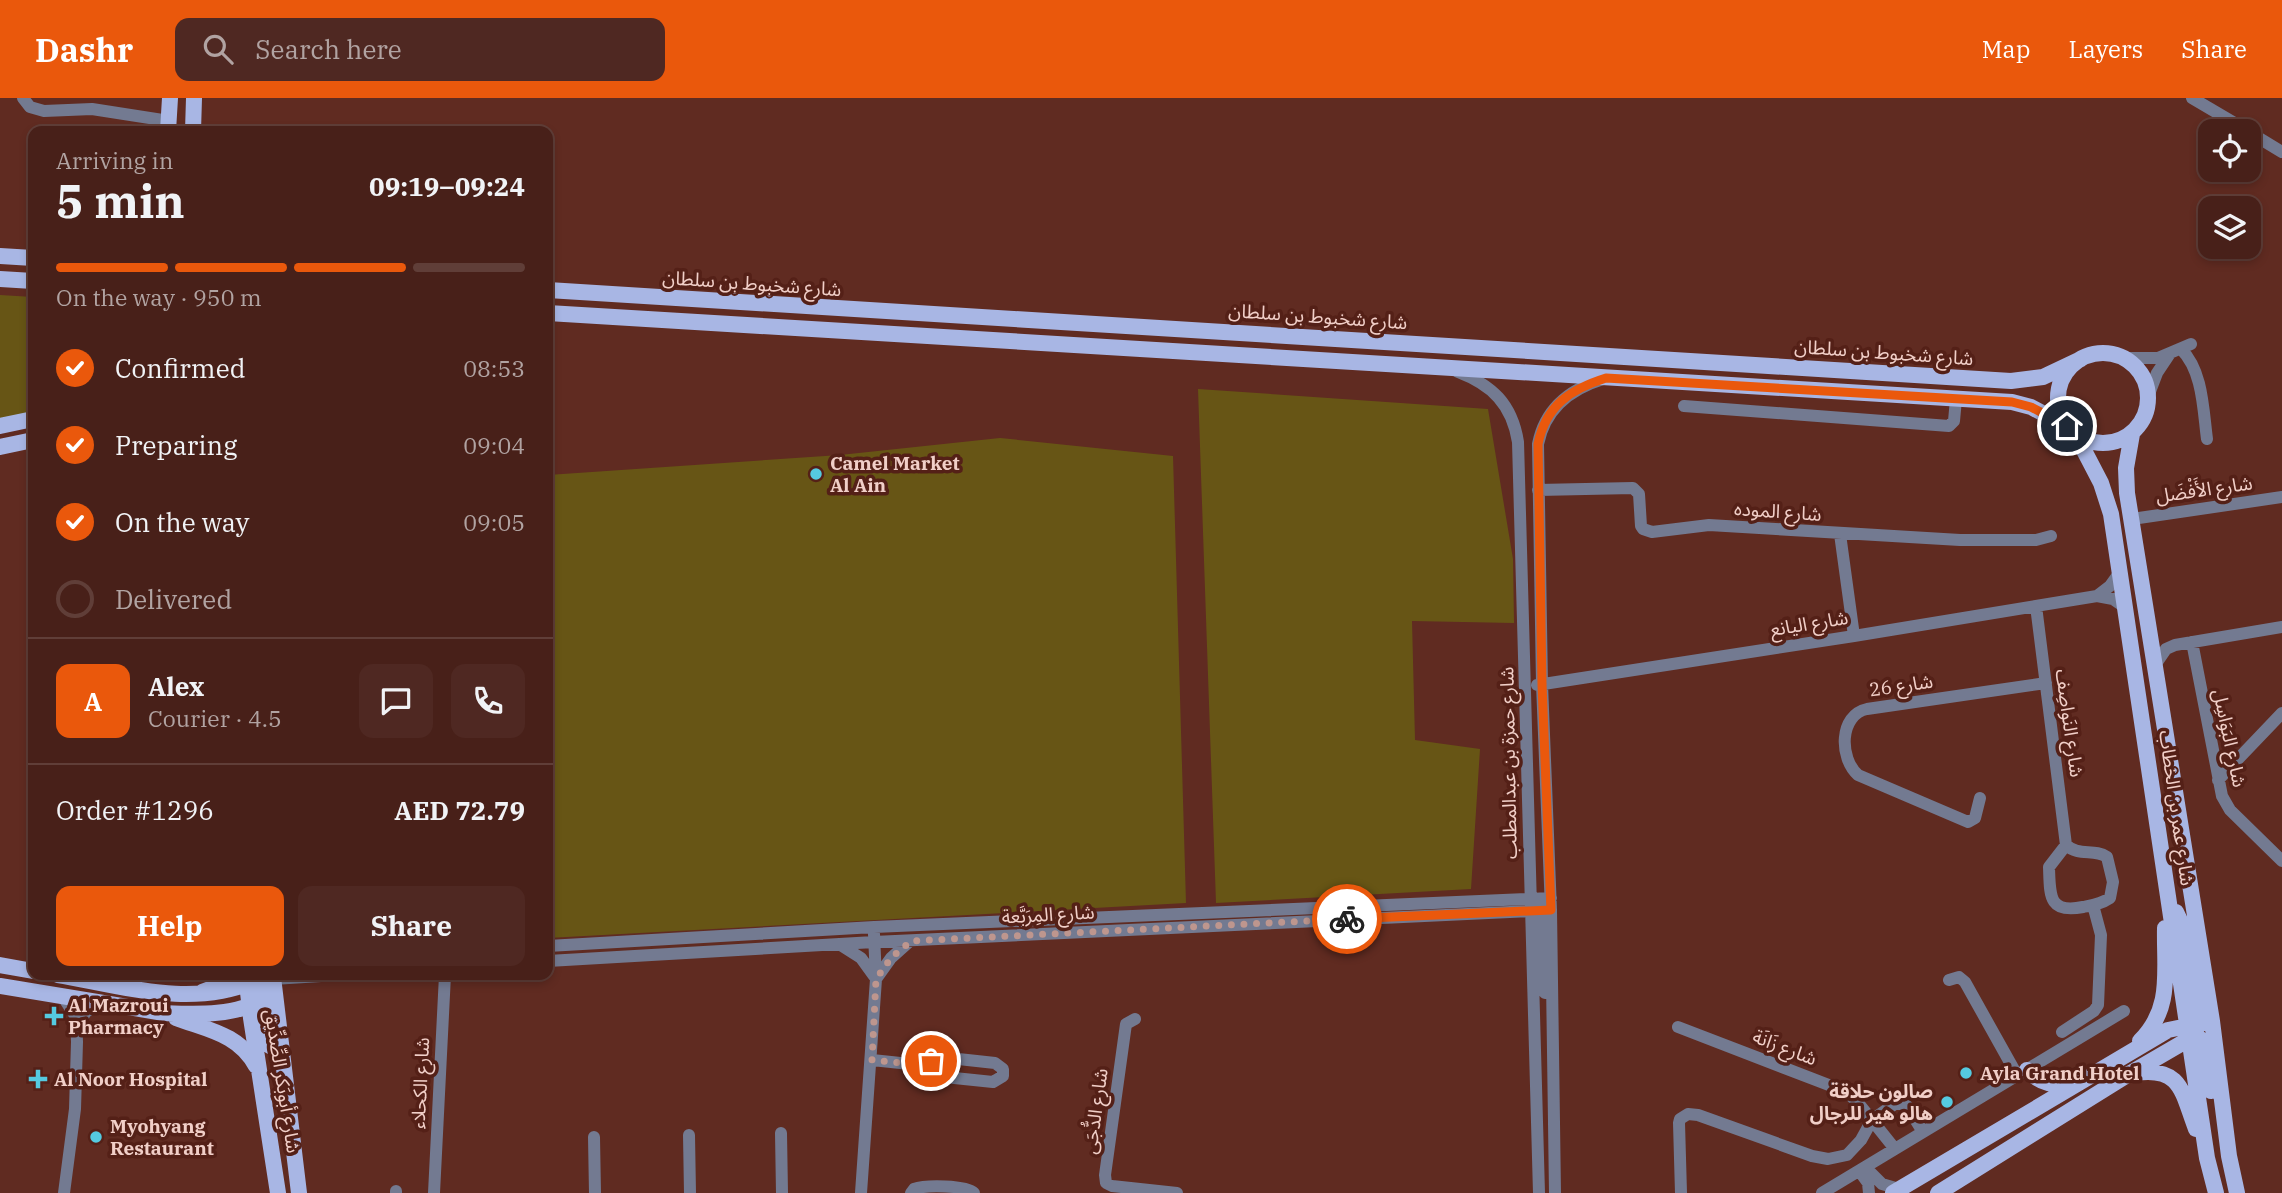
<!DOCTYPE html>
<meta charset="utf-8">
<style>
body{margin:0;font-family:"IBM Plex Serif","Noto Sans Arabic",serif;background:#4f2822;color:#f1f3f6;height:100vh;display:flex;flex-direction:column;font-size:26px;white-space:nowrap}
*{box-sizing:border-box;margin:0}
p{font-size:23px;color:#b1a3a2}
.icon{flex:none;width:38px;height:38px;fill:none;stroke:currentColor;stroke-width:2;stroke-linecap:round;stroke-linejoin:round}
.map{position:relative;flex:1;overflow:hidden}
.sheet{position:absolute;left:28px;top:28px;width:525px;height:854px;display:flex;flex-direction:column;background:#482019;border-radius:14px;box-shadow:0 4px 10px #0003,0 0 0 2px #603e38}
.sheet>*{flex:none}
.controls{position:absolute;left:2198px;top:21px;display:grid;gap:14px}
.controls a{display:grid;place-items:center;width:63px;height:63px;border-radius:14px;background:#482019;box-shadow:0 4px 10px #0003,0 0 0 2px #603e38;font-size:35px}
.pin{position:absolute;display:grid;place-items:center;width:60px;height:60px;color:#fff;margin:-30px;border:4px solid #fff;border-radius:50%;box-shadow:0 2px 7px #0007}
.courier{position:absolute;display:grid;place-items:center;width:70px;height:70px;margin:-35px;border:5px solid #ea580c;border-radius:50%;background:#fff;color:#222;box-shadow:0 2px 9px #0007}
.headline em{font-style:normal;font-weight:700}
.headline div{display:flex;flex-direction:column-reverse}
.headline{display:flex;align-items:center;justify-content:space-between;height:119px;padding:0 28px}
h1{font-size:46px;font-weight:700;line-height:52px}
.bar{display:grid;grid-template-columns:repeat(4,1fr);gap:10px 7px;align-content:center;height:84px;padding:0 28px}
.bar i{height:9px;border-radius:5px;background:#603e38}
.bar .active{background:#ea580c}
.bar p{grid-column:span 4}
.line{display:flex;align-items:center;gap:18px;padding:0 28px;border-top:2px solid #603e38}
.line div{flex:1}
.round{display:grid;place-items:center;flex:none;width:74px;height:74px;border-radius:14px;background:#4f2822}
ol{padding:0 28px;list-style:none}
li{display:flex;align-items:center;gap:21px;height:77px}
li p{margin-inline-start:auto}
li .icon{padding:7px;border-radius:50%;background:#ea580c;color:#fff;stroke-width:4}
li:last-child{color:#b1a3a2}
li i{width:38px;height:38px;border:4px solid #603e38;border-radius:50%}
.action{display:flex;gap:14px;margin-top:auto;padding:14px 28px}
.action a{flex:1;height:80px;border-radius:14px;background:#ea580c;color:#fff;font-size:28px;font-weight:700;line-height:80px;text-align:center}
.action a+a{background:#4f2822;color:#f1f3f6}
header{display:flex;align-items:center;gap:42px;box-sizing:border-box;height:98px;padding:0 35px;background:#ea580c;color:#fff}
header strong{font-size:33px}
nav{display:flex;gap:38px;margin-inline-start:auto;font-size:24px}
.search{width:490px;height:63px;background:#4f2822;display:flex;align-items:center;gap:18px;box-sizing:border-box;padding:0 24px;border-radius:14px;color:#b1a3a2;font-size:26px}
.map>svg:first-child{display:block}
</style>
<header>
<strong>Dashr</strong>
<div class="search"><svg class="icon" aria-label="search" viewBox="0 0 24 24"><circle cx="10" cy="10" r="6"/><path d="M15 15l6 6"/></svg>Search here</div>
<nav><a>Map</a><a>Layers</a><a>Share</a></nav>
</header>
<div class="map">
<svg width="2282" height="1095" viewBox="0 0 2282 1095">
<rect width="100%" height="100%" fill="#602b21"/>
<path fill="#675515" d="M0,197L33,199V315L0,322Z
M1198,291L1488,311L1513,461L1514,525L1412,523L1415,642L1480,651L1471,791L1216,805Z
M1000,340L1173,358L1186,805L548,840V377L840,357Z"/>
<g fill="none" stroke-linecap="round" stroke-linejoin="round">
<path stroke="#737a91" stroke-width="12" d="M23,0L30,9L44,13L92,11L169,23
M2192,0L2248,33
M2249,34L2282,54
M2181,251C2203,273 2203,311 2207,341
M2124,260H2158L2191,246
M1458,274C1492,287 1512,306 1518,344L1539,1095
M2149,296L2157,275L2169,257
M1684,308L1949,328L1954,323L1956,301
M1538,392L1633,390L1639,396L1641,428L1643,431L1652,434L1709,427L1960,442H2036L2051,438
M2132,421L2282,399
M1840,436L1854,538
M2097,498L2110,488L2120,474
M2036,508L2066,747L2049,769C2050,797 2048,816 2083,809C2093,807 2101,806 2110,800L2113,784L2107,759C2094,750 2079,759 2066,747
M2192,544L2222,698L2230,712L2282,763
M2155,567L2166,551L2175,547L2282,529
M1537,587L1854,538L2097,498L2113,501L2126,510
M2218,682L2282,615
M1980,700L1975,720L1968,724L1858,677C1839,660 1839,617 1867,611L2046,585
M1536,806L1540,817L1545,895
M839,846L861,860L874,878
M548,848L874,829L1551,800
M548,863L874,844L1551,812
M273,881L337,877
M876,881L891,860L910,843
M1949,882L1959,879L1965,884L2017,977
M63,899L76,919L77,944L75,1011L64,1095
M1135,921L1126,926L1105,1077L1106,1085L1112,1088L1177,1095
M77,927L86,914L100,905
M1678,929L1847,994L1859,1006L1895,1051
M2062,934L2094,913L2098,907L2101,837L2093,807
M940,959L995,965L1003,971V978L993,984L935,978L931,975L929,968L932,962Z
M872,962L929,968
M781,1035L782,1095
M689,1037L690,1095
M594,1039L595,1095
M1866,1070L1882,1086L1899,1091
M1860,1074L1868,1085L1869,1095
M396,1093V1095
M434,1095L445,877
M861,1095L876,881L874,836
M911,1095L914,1091C925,1087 966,1087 974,1095
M1555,1095L1551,812L1542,586L1538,346C1545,311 1570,291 1603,281
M1681,1095L1679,1025L1680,1021L1688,1016L1698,1017L1812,1058L1828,1061L1847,1057L1861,1042L1872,1022L1896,1005L1907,1008L1923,1034
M1822,1095L2124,913"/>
<path stroke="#a8b6e4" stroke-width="16" d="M168,33L170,0
M193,33L194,0
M0,158L33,160
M0,181L33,183
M548,192L2011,283L2043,279L2081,261
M548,215L2012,304L2031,309L2067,328
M2058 300a45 45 0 1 1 90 0a45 45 0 1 1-90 0Z
M0,328L33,321
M2132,336L2126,370L2127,395L2212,923L2229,1058L2237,1095
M2076,337L2101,385L2111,416L2207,1060L2216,1095
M0,349L33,342
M2176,814L2185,833L2197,909L2201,917L2212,923
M0,867L33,873
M58,877C122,888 194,911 256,882
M246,877L251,920L278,1095
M273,879L299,1095
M0,888L164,915C190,916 241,919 261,900C266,895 270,888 273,881L268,877
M202,894L210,891L225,877
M254,894L264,909L270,948
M176,920C208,932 239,936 256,968
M2191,929L2201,943L2211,993
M2140,943C2173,910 2164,873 2165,830
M2027,972C2041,986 2055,989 2075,985
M2135,975C2182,968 2182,995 2196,1031
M1893,1095L2168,932L2212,923
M1938,1095L2129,976L2196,937"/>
</g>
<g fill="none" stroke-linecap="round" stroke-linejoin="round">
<path stroke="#be968e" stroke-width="7" stroke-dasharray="0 12.6" d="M931,963L929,968L872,962L876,881L891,860L911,843L1347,821"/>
<path stroke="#ea580c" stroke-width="9" d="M1347,821L1551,812L1542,586L1538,346C1546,307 1571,291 1606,280L2012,304L2031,309L2067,328"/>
</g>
<g fill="#55cae0" stroke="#542017" stroke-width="2.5">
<circle cx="816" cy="376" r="7"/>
<path d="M50.5 907.5h7v7h7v7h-7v7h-7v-7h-7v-7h7z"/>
<circle cx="1966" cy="975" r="7"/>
<path d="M34.5 970.5h7v7h7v7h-7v7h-7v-7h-7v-7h7z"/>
<circle cx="1947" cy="1004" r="7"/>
<circle cx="96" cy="1039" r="7"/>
</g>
<g text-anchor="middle" stroke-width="7" stroke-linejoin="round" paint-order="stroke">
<g font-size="19" fill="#f1cfc8" stroke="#542017">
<text transform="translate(752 185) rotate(4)" y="7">شارع شخبوط بن سلطان</text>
<text transform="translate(1318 218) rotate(4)" y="7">شارع شخبوط بن سلطان</text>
<text transform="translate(1884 254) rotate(4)" y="7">شارع شخبوط بن سلطان</text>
<text transform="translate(2204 391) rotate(-8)" y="7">شارع الأَفْضَل</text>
<text transform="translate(1778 413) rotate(4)" y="7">شارع الموده</text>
<text transform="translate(1809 525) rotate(-9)" y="7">شارع اليانع</text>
<text transform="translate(1901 587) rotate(-8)" y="7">شارع 26</text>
<text transform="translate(2070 625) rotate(82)" y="7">شارع النَواصِف</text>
<text transform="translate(2230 640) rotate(78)" y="7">شارع البَوَاسِل</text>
<text transform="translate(1508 665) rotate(-91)" y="7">شارع حمزة بن عبدالمطلب</text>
<text transform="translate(2177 710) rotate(82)" y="7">شارع عمر بن الخطاب</text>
<text transform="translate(1048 816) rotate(-3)" y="7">شارع المِرَبَّعة</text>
<text transform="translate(1785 949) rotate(21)" y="7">شارع زَانَة</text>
<text transform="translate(283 983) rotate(81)" y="7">شارع أبوبَكر الصِّدِّيق</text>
<text transform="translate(420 985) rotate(-87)" y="7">شارع الكحلاء</text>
<text transform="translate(1095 1013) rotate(-82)" y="7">شارع الدُّجَى</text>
</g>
<g font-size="19" font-weight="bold" fill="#f1cfc8" stroke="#542017" text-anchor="start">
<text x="830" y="372">Camel Market<tspan x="830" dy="22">Al Ain</tspan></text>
<text x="68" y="914">Al Mazroui<tspan x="68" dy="22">Pharmacy</tspan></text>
<text x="1980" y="982">Ayla Grand Hotel</text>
<text x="54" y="988">Al Noor Hospital</text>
<text x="1933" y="1000" text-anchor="end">صالون حلاقة<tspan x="1933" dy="22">هالو هير للرجال</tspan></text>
<text x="110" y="1035">Myohyang<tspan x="110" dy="22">Restaurant</tspan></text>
</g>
</g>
</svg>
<div class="controls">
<a><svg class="icon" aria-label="locate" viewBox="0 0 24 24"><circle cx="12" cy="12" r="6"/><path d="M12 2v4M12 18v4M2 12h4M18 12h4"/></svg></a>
<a><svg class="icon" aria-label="layers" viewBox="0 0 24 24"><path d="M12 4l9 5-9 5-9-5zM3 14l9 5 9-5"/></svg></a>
</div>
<div class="pin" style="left:931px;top:963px;background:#ea580c"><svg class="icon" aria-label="bag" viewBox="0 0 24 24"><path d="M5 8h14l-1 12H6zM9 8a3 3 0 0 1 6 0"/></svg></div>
<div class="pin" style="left:2067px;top:328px;background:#1f2937"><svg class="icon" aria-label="home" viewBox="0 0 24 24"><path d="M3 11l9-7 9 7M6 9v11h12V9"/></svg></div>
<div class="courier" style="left:1347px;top:821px"><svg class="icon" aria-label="bike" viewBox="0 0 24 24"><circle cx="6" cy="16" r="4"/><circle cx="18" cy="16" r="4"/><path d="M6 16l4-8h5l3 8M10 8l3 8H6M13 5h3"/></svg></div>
<section class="sheet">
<div class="headline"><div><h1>5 min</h1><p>Arriving in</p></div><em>09:19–09:24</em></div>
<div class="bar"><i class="active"></i><i class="active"></i><i class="active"></i><i></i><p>On the way · 950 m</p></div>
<ol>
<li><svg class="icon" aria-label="check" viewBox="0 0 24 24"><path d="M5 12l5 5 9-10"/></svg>Confirmed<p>08:53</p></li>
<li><svg class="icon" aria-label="check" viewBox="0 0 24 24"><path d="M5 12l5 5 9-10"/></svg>Preparing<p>09:04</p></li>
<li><svg class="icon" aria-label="check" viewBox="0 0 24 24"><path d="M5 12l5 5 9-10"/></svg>On the way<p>09:05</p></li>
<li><i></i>Delivered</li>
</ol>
<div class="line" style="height:126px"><b class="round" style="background:#ea580c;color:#fff">A</b><div><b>Alex</b><p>Courier · 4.5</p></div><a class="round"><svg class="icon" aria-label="chat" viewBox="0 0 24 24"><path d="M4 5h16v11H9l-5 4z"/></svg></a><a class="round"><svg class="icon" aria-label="phone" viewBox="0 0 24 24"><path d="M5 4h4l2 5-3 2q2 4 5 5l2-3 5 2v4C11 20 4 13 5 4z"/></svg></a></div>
<div class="line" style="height:91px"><div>Order #1296</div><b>AED 72.79</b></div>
<div class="action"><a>Help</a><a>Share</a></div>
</section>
</div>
